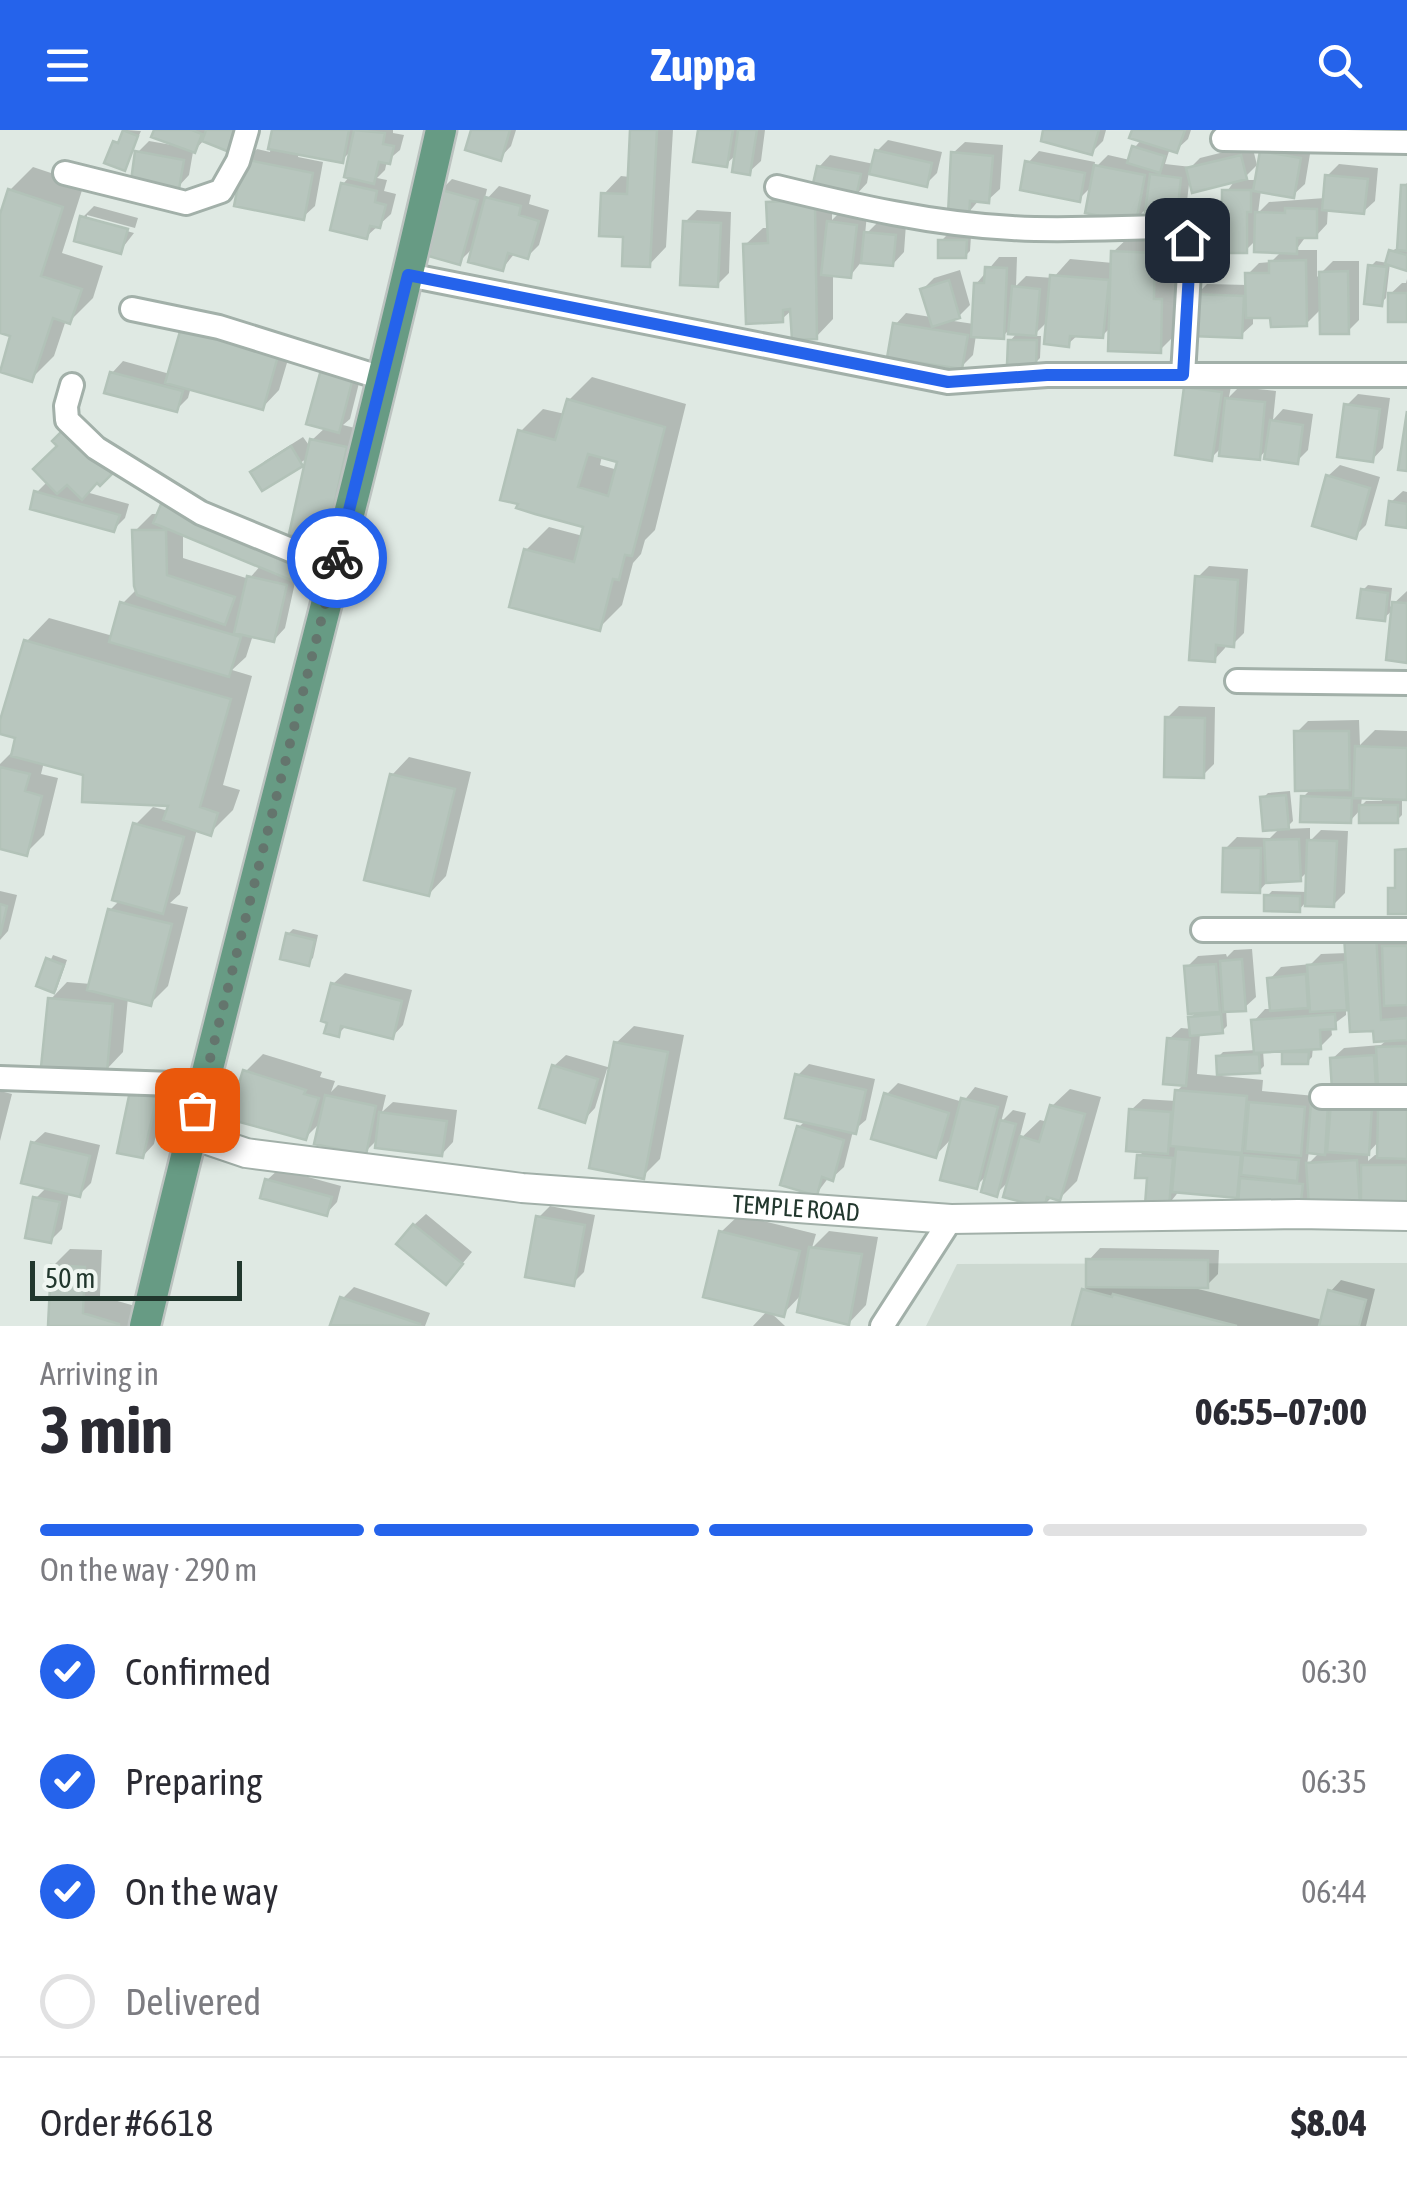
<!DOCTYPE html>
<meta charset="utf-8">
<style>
body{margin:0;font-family:"Asap Condensed",sans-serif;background:#f7f7f7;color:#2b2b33;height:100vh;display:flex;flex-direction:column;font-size:38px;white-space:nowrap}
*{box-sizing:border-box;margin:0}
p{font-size:32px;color:#7c7c81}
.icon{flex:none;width:55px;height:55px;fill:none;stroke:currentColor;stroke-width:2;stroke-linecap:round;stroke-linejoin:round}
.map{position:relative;height:1196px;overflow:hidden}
.panel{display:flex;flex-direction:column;background:#fff;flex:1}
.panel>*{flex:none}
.scale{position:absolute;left:30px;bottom:25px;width:212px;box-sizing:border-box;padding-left:10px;border:5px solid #21372d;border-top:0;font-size:28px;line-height:35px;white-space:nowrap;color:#21372d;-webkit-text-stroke:8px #eff6f1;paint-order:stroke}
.pin{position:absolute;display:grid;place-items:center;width:85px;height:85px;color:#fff;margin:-42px;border-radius:20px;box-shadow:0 5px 15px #0006}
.courier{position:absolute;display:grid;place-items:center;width:100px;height:100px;margin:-50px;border:8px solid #2563eb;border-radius:50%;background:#fff;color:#222;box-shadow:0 2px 12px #0007}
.headline em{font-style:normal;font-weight:700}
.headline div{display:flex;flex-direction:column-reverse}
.headline{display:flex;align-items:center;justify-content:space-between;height:170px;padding:0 40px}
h1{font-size:65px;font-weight:700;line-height:75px}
.bar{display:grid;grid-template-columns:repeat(4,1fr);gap:15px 10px;align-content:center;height:120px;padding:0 40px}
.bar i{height:12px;border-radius:8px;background:#e1e1e2}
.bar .active{background:#2563eb}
.bar p{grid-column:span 4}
.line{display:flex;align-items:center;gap:25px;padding:0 40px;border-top:2px solid #e1e1e2}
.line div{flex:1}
ol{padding:0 40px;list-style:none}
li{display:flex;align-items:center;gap:30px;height:110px}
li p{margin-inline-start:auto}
li .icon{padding:10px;border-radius:50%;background:#2563eb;color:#fff;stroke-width:4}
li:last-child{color:#7c7c81}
li i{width:55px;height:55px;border:5px solid #e1e1e2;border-radius:50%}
header{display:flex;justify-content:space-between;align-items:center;height:130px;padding:0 40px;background:#2563eb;color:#fff;font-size:45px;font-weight:700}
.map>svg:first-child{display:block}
</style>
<header><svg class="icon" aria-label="menu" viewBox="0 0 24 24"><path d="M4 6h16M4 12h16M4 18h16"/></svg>Zuppa<svg class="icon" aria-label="search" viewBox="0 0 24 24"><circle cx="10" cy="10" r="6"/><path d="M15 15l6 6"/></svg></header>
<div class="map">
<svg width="1407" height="1196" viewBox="0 0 1407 1196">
<rect width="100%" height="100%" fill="#dfe9e3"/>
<path fill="#cdd9d1" d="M1407,1133V1196H926L957,1134Z"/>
<path fill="#0003" fill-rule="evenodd" d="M126,0L141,1L124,38L115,13L122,9Z
M157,0H246L205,9L193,22L189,45L178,57L138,22L149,11L172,15Z
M274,0H393V3L404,5L400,20L387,31L385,40L377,48L387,50L384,61L396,64L391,84L367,106L343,54L350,46L352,20L342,30L299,22L298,27L323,32L315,76L303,87L245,30L257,19L270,22Z
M473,0H516L511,16L500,28Z
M633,0H673L666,117L649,135L626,105L604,64L621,46L630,47Z
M700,0H765L761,31L749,42L737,24L726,34Z
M1046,0H1106L1103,11L1092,22Z
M1134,0H1191L1188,9L1176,20L1170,18L1165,34L1191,37L1200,28L1252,15L1257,35L1242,50H1258L1262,22L1274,11L1311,18L1305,54L1293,65L1261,60L1258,83L1269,72L1325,68L1327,46L1339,34L1378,38L1375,71L1363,82L1328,78L1327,94L1316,106L1307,105L1296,120H1317V147L1333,131H1359V190L1348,201L1322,178L1306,194L1273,185L1253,186V194L1241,205L1196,165L1207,154L1248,155V144L1259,133L1271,132L1283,120L1256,110L1246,120L1214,79L1236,49L1190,46L1187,71L1176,83L1146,79L1135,90L1093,55L1079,69L1028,33L1039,21L1095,32L1094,39L1108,25L1130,30L1135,17L1142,9Z
M888,10L942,22L937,43L926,54L869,42L867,53L856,65L832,60V90L841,81L867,84L865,105L878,92L906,94L904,122L893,134L862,131L850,146L833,144V189L816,207L793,179L782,189L745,115L763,98H770L769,73L786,56L816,54L819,37L830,25L874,34L877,21Z
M965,12L1003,15L1000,59L988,70L980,69L968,83L953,23Z
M33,37L84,54L62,123L103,136L93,168L70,191L66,190L54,226L31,249L13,205L0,200V92L10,60Z
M452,49L487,59L484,72L499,56L531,65L529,74L549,80L539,115L528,126L515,123L502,139L474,117L459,132L440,61Z
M1407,53V139L1390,133L1386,168L1402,153H1406L1407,149V189L1390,164L1381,173L1371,136L1376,131L1388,133L1391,121L1400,117L1404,56Z
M94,76L138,88L135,98L87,85V90L134,103L120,121L83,87Z
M697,80L731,82L729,143L717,155L685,92Z
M1131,105L1172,106L1170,152H1179L1177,203L1160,220L1111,197L1102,206L1079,204L1068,214L1049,190L1033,206H1041L1040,228L1035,233L1010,211L1018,202L1008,201L1003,206L976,205L973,225L961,237L895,195L906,183L931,187L923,159L934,148L960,140L970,175L959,186L947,190L974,194L976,154L999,127H1017L1016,156L1026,146L1053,148L1070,129L1113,133V122Z
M946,106H971L970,121L965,126L941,111Z
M200,182L294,209L279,260L262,278L191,257L188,268L177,279L112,243L123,231L170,244L183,199Z
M335,226L364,233L350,289L343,295L363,300L343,392L325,410L309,327L263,358L253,342L265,331L303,307L311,318L312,310L326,297Z
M1198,246L1232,251L1229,267L1239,257L1276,261L1273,290L1283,279L1313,284L1308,320L1297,331L1268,318L1259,328L1223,316L1211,328L1187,258Z
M592,247L686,274L655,400L645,410L641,424L633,433L622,475L599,498L526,420L549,397L583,406L586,395L520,302L543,279L565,284L569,270ZM602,326L620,331L618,340L600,335Z
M1358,264L1390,268L1383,318L1372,330L1347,275Z
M61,316L121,331L86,362L129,374L125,388L114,399L37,362L48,351Z
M1340,335L1380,347L1366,395L1355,406L1328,346Z
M1403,361L1407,362V396L1391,372Z
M152,384H160L306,438L296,448L285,498L274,510L253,505L246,527L232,540L252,546L223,655L240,660L233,680L210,703L197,699L180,764L170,773L188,777L168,856L151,873L128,867L123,922L106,940L50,870L67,852L91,854L110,780L121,769L135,695L153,677L169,681L172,673L44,632L41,644L58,648L44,705L26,723L0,716V634L15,619L18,606L0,599L26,512L49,488L113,506L123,473L137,459L135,401ZM183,402L261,435L249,449L183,428Z
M1209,436L1248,439L1244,503L1233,514L1226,513L1225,518L1214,530L1197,448Z
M1368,455L1392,458L1390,477L1407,461V530L1394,479L1384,488L1363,460Z
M1179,576L1215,577L1214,634L1203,645L1167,588Z
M1359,590L1360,615L1375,600L1407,601V668H1402V685L1397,690L1361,679L1350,691L1303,667L1312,658L1297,602L1308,591ZM1362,666L1382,667V671H1366L1361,676Z
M409,627L471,642L446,746L429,764L392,645Z
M1290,661L1293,691L1285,699L1310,698V711L1321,700L1348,701L1345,763L1333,775L1305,773L1299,780L1267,766L1272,761L1308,762L1309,740L1300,749L1269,750L1259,761L1225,719L1237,707L1270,708L1281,697L1263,668L1268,663Z
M0,761L17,765L8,801L0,810Z
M1392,787L1394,806H1407V953L1335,957L1332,929L1344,918L1381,915L1388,909L1351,873L1346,878V885L1331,896L1332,905L1320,917H1313L1312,927L1307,932L1284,923L1289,919L1263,920L1264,936L1259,941L1222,943V946L1263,950L1262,961L1315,966H1382L1381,980L1392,969H1407V1074L1364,1066L1359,1071L1311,1067L1299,1078L1241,1065L1180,1060L1168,1075L1139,1026L1145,1020L1131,980L1143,969L1176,971L1177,961L1185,953L1169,909L1181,898L1192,899L1191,888L1197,881L1187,837L1198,826L1226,824L1227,827L1234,820L1252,819L1256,867L1244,878L1226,879L1227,896L1222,901L1200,903L1197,944L1219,946L1218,927L1223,922L1256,920L1254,891L1265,879H1273L1270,849L1281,837L1311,834L1321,824L1348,823L1347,806L1364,788ZM1380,1010V1025H1375L1368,1031V1023ZM1309,1021L1320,1022L1307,1035Z
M293,799L318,805L313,828L308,833L288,804Z
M53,825L67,830L56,861L39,855Z
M345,843L412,860L403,895L392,907L347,895L338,904L333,854Z
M634,896L684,905L660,1029L643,1046L611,940L607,939L595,978L584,990L554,936L566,925L611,938L616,913Z
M263,924L322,942L320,947L335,951L331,962L338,955L386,965L382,982L393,972L457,980L453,1012L442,1024L378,1009L365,1022L321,992L306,1007L245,942Z
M809,934L875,949L866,990L853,1001L844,1037L832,1048L829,1047L817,1063L799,997L806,990L798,945Z
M144,951L167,956L154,1014L143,1026Z
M898,953L963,972L975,957L1008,966L1001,992L1013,980L1026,983L1019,1010L1040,990L1048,992L1052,976L1070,959L1101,967L1077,1051L1060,1068L1053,1066L1043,1076L1010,1050L996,1064L988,1044L976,1056L953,1007L935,1026L887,964Z
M0,961L12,964L0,1011Z
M45,1002L100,1015L91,1053L79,1065L69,1062L62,1099L50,1111L36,1068L47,1057L33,1013Z
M279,1039L341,1056L337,1072L326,1084L267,1050Z
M550,1076L595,1085L584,1142L573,1153L539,1087Z
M426,1084L472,1122L457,1140L414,1095Z
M739,1085L816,1104L812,1118L829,1101L878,1107L866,1175L849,1193L803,1163L783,1184L721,1102Z
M1100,1118L1219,1120L1218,1144L1207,1155L1190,1157L1323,1190L1330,1162L1341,1150L1375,1159L1366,1196H1075L1084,1160L1088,1156L1089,1130Z
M70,1119L102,1120L100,1166L135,1176L130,1196H51L53,1136Z
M354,1157L430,1183L425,1196L333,1193L343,1168Z
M768,1180L785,1196H753Z"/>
<path fill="#b8c6be" stroke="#b2c2b8" stroke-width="2.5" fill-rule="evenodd" d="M123,0L138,6L125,41L104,33L113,11L118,13Z
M154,0H192L202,4L195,23L151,7Z
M206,0H241L232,23L202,11Z
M272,0H349L343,33L268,19Z
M354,0L385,3L383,14L394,16L390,34L379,32L374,54L344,47Z
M471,0H510L501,31L465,20Z
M630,0H657L650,137L622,136L623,107L599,106L601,63L627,64Z
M698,0H733L727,37L693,32Z
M738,0H757L750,45L732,42Z
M1043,0H1099L1092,25L1041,11Z
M1132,0H1185L1177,23L1129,8Z
M1132,16L1165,26L1160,43L1127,33Z
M875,20L932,33L927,57L869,44Z
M135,21L184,30L179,59L131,51Z
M1260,21L1301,28L1294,68L1253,61Z
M951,22L993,26L989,73L970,71L969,86L948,84Z
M1241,25L1247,49L1192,63L1186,38Z
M243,29L313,43L304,90L234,76Z
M1025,31L1085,43L1080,72L1020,60Z
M1094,35L1145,45L1136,93L1085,83Z
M817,36L861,44L856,67L812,58Z
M1150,44L1181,48L1177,85L1145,82Z
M1325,45L1368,49L1364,84L1322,80Z
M341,53L377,61L375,72L386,75L380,98L370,96L367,109L330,100Z
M1401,55H1407V121L1397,120Z
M8,59L63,77L41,146L82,159L70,194L53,188L32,252L0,242L10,206L0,203V84Z
M438,59L478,70L460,135L421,124Z
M1222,60H1251V82H1247V123H1212L1211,78H1222Z
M485,67L521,76L519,85L539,91L528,129L508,123L503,141L468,132Z
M815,70L817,209L792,210L790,179L783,180V192L746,194L743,114L768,113L766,72Z
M1285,78L1317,79V108H1297V124L1254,122L1255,82L1285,83Z
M80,86L128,99L121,124L74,111Z
M683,91L721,93L718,157L680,155Z
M827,91L857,95L851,148L821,145Z
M864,102L896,105L893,136L861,133Z
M938,110H967L966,128H938Z
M1389,120L1407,125V141L1385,134Z
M1111,121L1155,123L1154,169H1162L1161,223L1108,221Z
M1306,130L1307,196L1271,197L1270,188H1246L1245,143H1269V131Z
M1368,135L1387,137L1382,176L1364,174Z
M985,137L1007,138L1004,209L971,207L974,153H984Z
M1348,141L1349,204H1320L1319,142Z
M1050,145L1109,150L1103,208L1070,206L1069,217L1044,214Z
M949,150L960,188L932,197L920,159Z
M1012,156L1040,159L1036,206L1008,204Z
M1388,163H1407V192H1388Z
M1193,164L1244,166L1242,208L1192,206Z
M893,193L968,205L962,239L887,228Z
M181,198L278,226L263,280L165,253Z
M1008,210H1037L1036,236L1007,235Z
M322,236L354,244L339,303L306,294Z
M110,242L183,261L177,282L104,263Z
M1184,257L1222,262L1212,331L1175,325Z
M1225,268L1265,272L1260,330L1219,326Z
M567,269L665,297L632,426L625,425L619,450L613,449L600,501L509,477L524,419L574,432L583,397L535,384L516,378L518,374L500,370L518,300L555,310ZM588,324L617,332L608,366L578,357Z
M1344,274L1380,279L1373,332L1337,327Z
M1407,281V341L1398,340Z
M1270,290L1303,295L1298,334L1264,329Z
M66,297L112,344L100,356L97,353L82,370L67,355L57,364L33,339L57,316L52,311Z
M310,309L347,317L326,412L289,404Z
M291,316L303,336L262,361L250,342Z
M1326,345L1370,358L1356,409L1312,396Z
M34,361L120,385L114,402L30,379Z
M1389,371L1407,374V398L1386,395Z
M162,372L304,432L295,452L153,393Z
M132,400H166L167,445L235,467L225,495L137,465L134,456Z
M247,446L287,455L274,512L234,503Z
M1195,446L1238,450L1234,517L1216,515L1215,532L1189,530Z
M1361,459L1388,463L1385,491L1357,488Z
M120,472L241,507L229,547L109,512Z
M1392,472L1407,473V533L1386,530Z
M24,510L231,569L200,677L218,683L211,706L163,690L168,676L82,672L83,645L11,626L15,608L0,604V590Z
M1165,587L1205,588L1204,648L1164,647Z
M1294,601H1349L1350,660L1295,661Z
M1355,616L1407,618V670L1353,668Z
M0,637L30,644L25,661L42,666L27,726L0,719Z
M390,644L455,659L429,766L364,750Z
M1286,665L1289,699L1263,701L1260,667Z
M1301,666L1352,668L1351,693L1300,692Z
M1359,675H1398V693H1359Z
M133,693L184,707L163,784L112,770Z
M1299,709L1301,751L1266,753L1264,710Z
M1307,710L1337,711L1334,777L1305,776Z
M1223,718H1261L1260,763L1222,762Z
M1407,719V784H1388V758H1395V720Z
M1264,765L1300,766V782L1264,781Z
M0,774L7,776L0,806Z
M108,779L172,794L151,876L87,860Z
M286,803L315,810L309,836L280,829Z
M1376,803L1381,890L1407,888V910L1374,912L1373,901L1350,902L1344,805Z
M1382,816H1407V875L1384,876Z
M46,828L64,835L54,863L36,856Z
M1242,829L1246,881L1223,882L1220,831Z
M1344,832L1347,880L1310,882L1307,835Z
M1216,834L1220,882L1188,884L1184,836Z
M1306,844L1308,878L1270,881L1267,848Z
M331,853L402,871L393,909L341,896L339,907L324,903L327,893L321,891Z
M48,868L113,874L107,942L41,937Z
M1221,884L1223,903L1190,906L1188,887Z
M1335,884L1336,899L1320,900L1321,919L1254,923L1251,890Z
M1167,908L1190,910L1186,956L1163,954Z
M614,912L668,922L644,1049L589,1038Z
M1407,916V956L1378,958L1376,917Z
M1282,922H1309L1308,934H1282Z
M1259,924L1260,943L1217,945L1216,926Z
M1374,925L1376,957L1332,960L1330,928Z
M552,935L598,949L585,993L539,978Z
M243,940L306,960L304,964L319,968L306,1010L228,989Z
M795,944L866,960L856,1004L785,988Z
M1175,960L1247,966L1242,1023L1170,1016Z
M130,961L157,967L143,1028L117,1023Z
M884,963L949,983L936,1028L871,1009Z
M325,965L376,976L366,1025L314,1014Z
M961,968L998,977L977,1059L940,1050Z
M1249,972L1305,977L1301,1026L1245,1021Z
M1311,973L1328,974L1325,1025L1307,1023Z
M1331,973L1372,977L1369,1025L1327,1022Z
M1050,975L1085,984L1060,1071L1047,1067L1044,1078L1003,1067L1020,1006L1039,1012Z
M1129,979L1171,982L1168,1024L1126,1021Z
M1378,979H1407V1029L1377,1028Z
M379,982L447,991L442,1026L375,1018Z
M1000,990L1016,994L997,1067L981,1062Z
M797,996L844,1010L833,1051L822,1047L817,1066L780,1055Z
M31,1012L90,1026L80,1067L21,1053Z
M1176,1019L1241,1025L1237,1068L1172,1062Z
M1137,1025L1173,1028L1169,1078L1145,1075L1147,1048H1135Z
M1243,1025L1299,1030L1297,1051L1241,1045Z
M1357,1030L1360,1074L1309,1077L1306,1033Z
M1361,1035H1407V1077H1361Z
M1240,1048L1303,1054L1300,1081L1238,1075Z
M265,1049L332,1067L327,1086L260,1068Z
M33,1067L60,1072L51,1113L25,1108Z
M536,1086L585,1095L574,1156L525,1147Z
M413,1094L463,1134L446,1155L396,1114Z
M719,1101L800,1121L784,1187L703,1167Z
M809,1117L862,1124L849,1195L797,1182Z
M1086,1129L1208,1130V1158L1086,1157Z
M51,1135L85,1137L83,1183L119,1194V1196H48Z
M1082,1159L1112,1167L1113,1164L1237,1196H1072Z
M1328,1160L1366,1170L1359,1196H1319Z
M340,1167L420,1194L419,1196L330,1195Z"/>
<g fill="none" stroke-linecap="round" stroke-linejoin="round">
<defs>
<path id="minor" d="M1223,9L1407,12
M65,43L186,73L221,61L238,31L247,0
M777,57C855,76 932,94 1012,98C1060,101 1110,98 1158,97C1177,102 1186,106 1190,125L1183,245
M408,145L948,252L1047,245H1407
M132,179L219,197L382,248
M72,255L66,276L67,290L96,318L201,383L334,438
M1237,551L1407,553
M1203,800H1407
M0,948L203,955
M1322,967H1407
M882,1196L951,1089"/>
<g id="tertiary">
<path id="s1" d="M190,1004L246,1023L522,1058L951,1089L1298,1084L1407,1086"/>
</g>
<path id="primary" d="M145,1196C239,796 351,401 441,0"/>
</defs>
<use href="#minor" stroke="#a2b0a9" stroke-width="28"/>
<use href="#tertiary" stroke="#a2b0a9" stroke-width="32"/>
<use href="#primary" stroke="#bcc3c0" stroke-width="35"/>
<use href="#minor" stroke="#fff" stroke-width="22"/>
<use href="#tertiary" stroke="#fff" stroke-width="28"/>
<use href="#primary" stroke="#679b84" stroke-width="30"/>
</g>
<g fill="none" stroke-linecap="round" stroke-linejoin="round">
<path stroke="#64756d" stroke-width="10" stroke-dasharray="0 18" d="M197,980L337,428"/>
<path stroke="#2563eb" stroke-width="12" d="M337,428L408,145L948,252L1047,245H1183L1190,125L1187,110"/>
</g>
<g text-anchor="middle" stroke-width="10" stroke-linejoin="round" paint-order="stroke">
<g font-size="25" fill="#21372d" stroke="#eff6f1">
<text dy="9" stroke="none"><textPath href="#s1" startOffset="612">TEMPLE ROAD</textPath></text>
</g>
</g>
</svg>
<div class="scale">50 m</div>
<div class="pin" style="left:197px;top:980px;background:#ea580c"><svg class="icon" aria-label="bag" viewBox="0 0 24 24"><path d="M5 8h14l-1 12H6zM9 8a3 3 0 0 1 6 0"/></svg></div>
<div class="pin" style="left:1187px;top:110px;background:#1f2937"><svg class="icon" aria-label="home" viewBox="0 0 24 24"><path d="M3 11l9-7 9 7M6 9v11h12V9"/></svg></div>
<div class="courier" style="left:337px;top:428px"><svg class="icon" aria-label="bike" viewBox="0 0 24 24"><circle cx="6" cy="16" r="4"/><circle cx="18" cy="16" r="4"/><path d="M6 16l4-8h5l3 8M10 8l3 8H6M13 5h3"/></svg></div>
</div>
<section class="panel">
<div class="headline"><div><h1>3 min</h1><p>Arriving in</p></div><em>06:55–07:00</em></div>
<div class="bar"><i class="active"></i><i class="active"></i><i class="active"></i><i></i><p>On the way · 290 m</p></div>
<ol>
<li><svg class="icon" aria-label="check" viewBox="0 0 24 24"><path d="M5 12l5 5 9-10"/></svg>Confirmed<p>06:30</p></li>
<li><svg class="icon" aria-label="check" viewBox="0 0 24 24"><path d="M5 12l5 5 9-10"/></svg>Preparing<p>06:35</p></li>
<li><svg class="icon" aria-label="check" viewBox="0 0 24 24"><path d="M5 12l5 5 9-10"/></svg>On the way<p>06:44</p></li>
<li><i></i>Delivered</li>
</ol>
<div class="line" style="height:130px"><div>Order #6618</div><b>$8.04</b></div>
</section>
